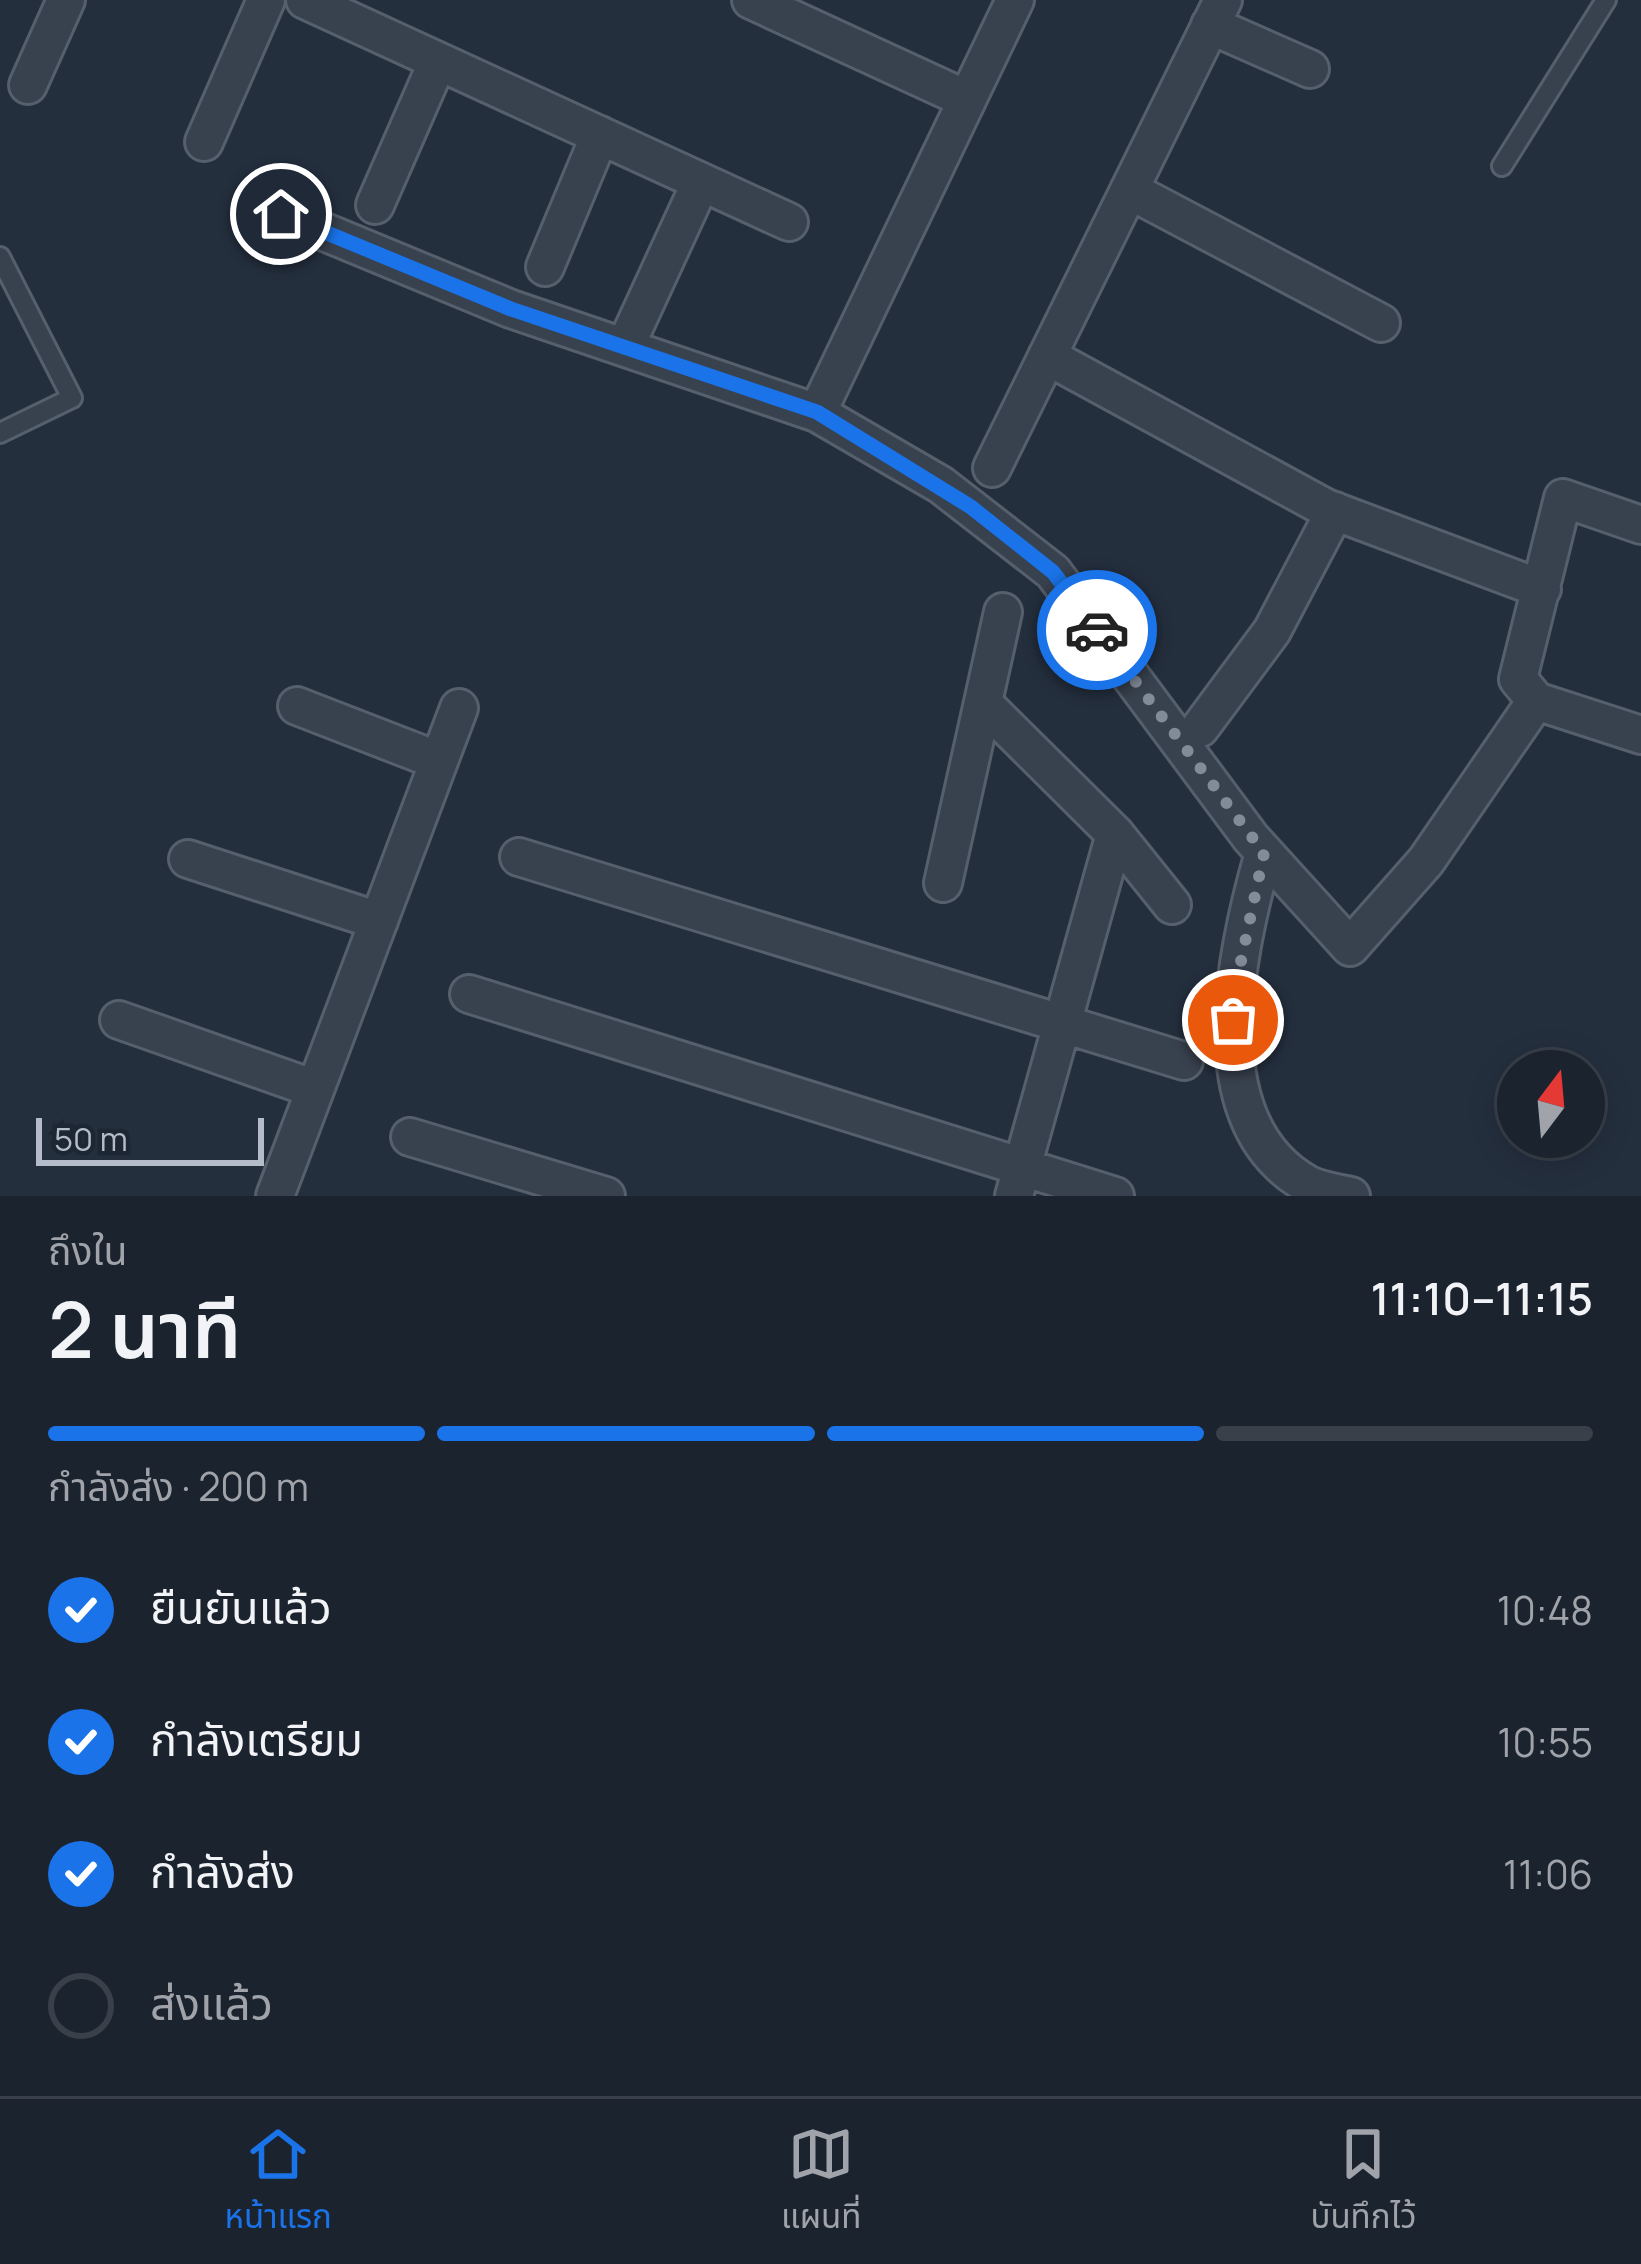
<!DOCTYPE html>
<html lang="th">
<meta charset="utf-8">
<style>
body{margin:0;font-family:Manrope,"Noto Sans Thai",sans-serif;background:#242b36;color:#f1f3f6;height:100vh;display:flex;flex-direction:column;font-size:45px;white-space:nowrap}
*{box-sizing:border-box;margin:0}
p{font-size:39px;color:#a0a4aa}
.icon{flex:none;width:66px;height:66px;fill:none;stroke:currentColor;stroke-width:2;stroke-linecap:round;stroke-linejoin:round}
.map{position:relative;height:1196px;overflow:hidden}
.side{display:flex;flex-direction:column;background:#1b232e;flex:1}
.side>*{flex:none}
.needle{width:78px;rotate:16deg}
.tools{position:absolute;left:1497px;top:1050px;display:grid;gap:24px}
.tools a{display:grid;place-items:center;width:108px;height:108px;border-radius:50%;background:#1b232e;box-shadow:0 6px 30px #0003,0 0 0 3px #39404a;font-size:60px}
.scale{position:absolute;left:36px;bottom:30px;width:228px;box-sizing:border-box;padding-left:12px;border:6px solid #b4bcc9;border-top:0;font-size:33px;line-height:42px;white-space:nowrap;color:#b4bcc9;-webkit-text-stroke:9px #1d2633;paint-order:stroke}
.pin{position:absolute;display:grid;place-items:center;width:102px;height:102px;color:#fff;margin:-51px;border:6px solid #fff;border-radius:50%;box-shadow:0 3px 12px #0007}
.courier{position:absolute;display:grid;place-items:center;width:120px;height:120px;margin:-60px;border:9px solid #1a73e8;border-radius:50%;background:#fff;color:#222;box-shadow:0 3px 15px #0007}
.head em{font-style:normal;font-weight:600}
.head div{display:flex;flex-direction:column-reverse}
.head{display:flex;align-items:center;justify-content:space-between;height:204px;padding:0 48px}
h1{font-size:78px;font-weight:600;line-height:90px}
.bar{display:grid;grid-template-columns:repeat(4,1fr);gap:18px 12px;align-content:center;height:144px;padding:0 48px}
.bar i{height:15px;border-radius:9px;background:#39404a}
.bar .current{background:#1a73e8}
.bar p{grid-column:span 4}
ol{padding:0 48px;list-style:none}
li{display:flex;align-items:center;gap:36px;height:132px}
li p{margin-inline-start:auto}
li .icon{padding:12px;border-radius:50%;background:#1a73e8;color:#fff;stroke-width:4}
li:last-child{color:#a0a4aa}
li i{width:66px;height:66px;border:6px solid #39404a;border-radius:50%}
.tab-bar{display:flex;justify-content:space-around;align-items:center;height:168px;border-top:3px solid #39404a;background:#1b232e;font-size:33px;color:#a0a4aa}
.tab-bar a{display:grid;justify-items:center;gap:6px}
.tab-bar .current{color:#1a73e8}
.map>svg:first-child{display:block}
</style>
<div class="map">
<svg width="1641" height="1196" viewBox="0 0 1641 1196">
<rect width="100%" height="100%" fill="#242f3e"/>
<g fill="none" stroke-linecap="round" stroke-linejoin="round">
<defs>
<path id="lane" d="M1502,166L1606,0
M0,257L72,398L0,433"/>
<path id="street" d="M305,0L789,222
M751,0L966,99
M1210,25L1310,69
M28,85L66,0
M204,142L266,0
M1129,190L1381,323
M375,205L438,61
M281,214L511,309L817,413L941,485L1053,572L1251,838L1350,947L1426,861L1536,701
M545,267L600,135
M625,347L701,182
M1047,356L1326,508L1542,589
M817,413L1015,0
M992,468L1223,0
M1641,525L1563,498L1518,679L1536,701L1641,735
M985,705L1115,834L1172,905
M297,706L439,761
M1200,728L1272,631L1335,511
M1264,853C1236,950 1197,1122 1307,1184C1320,1191 1337,1193 1351,1196
M519,857L1184,1061
M188,859L379,921
M943,883L1003,612
M469,994L1115,1196
M119,1020L315,1089
M410,1137L606,1196
M275,1196L459,708
M1014,1196L1115,834"/>
</defs>
<use href="#lane" stroke="#565f6c" stroke-width="24"/>
<use href="#street" stroke="#565f6c" stroke-width="42"/>
<use href="#lane" stroke="#38414e" stroke-width="18"/>
<use href="#street" stroke="#38414e" stroke-width="36"/>
</g>
<g fill="none" stroke-linecap="round" stroke-linejoin="round">
<path stroke="#828b98" stroke-width="12" stroke-dasharray="0 21.6" d="M1097,630L1264,853L1240,966L1233,1020"/>
<path stroke="#1a73e8" stroke-width="15" d="M281,214L511,309L817,412L971,507L1053,572L1097,630"/>
</g>
</svg>
<div class="tools">
<a><svg class="needle" viewBox="-14 -14 28 28"><path d="M0-13l5 13h-10z" fill="#e53935"/><path d="M0 13l5-13h-10z" fill="#a0a4aa"/></svg></a>
</div>
<div class="scale">50 m</div>
<div class="pin" style="left:1233px;top:1020px;background:#ea580c"><svg class="icon" aria-label="bag" viewBox="0 0 24 24"><path d="M5 8h14l-1 12H6zM9 8a3 3 0 0 1 6 0"/></svg></div>
<div class="pin" style="left:281px;top:214px;background:#1f2937"><svg class="icon" aria-label="home" viewBox="0 0 24 24"><path d="M3 11l9-7 9 7M6 9v11h12V9"/></svg></div>
<div class="courier" style="left:1097px;top:630px"><svg class="icon" aria-label="car" viewBox="0 0 24 24"><path d="M5 17H2v-5l4-1 3-4h7l3 4 3 1v5h-3M9 17h6M6 11h13"/><circle cx="7" cy="17" r="2"/><circle cx="17" cy="17" r="2"/></svg></div>
</div>
<section class="side">
<div class="head"><div><h1>2 นาที</h1><p>ถึงใน</p></div><em>11:10–11:15</em></div>
<div class="bar"><i class="current"></i><i class="current"></i><i class="current"></i><i></i><p>กำลังส่ง · 200 m</p></div>
<ol>
<li><svg class="icon" aria-label="check" viewBox="0 0 24 24"><path d="M5 12l5 5 9-10"/></svg>ยืนยันแล้ว<p>10:48</p></li>
<li><svg class="icon" aria-label="check" viewBox="0 0 24 24"><path d="M5 12l5 5 9-10"/></svg>กำลังเตรียม<p>10:55</p></li>
<li><svg class="icon" aria-label="check" viewBox="0 0 24 24"><path d="M5 12l5 5 9-10"/></svg>กำลังส่ง<p>11:06</p></li>
<li><i></i>ส่งแล้ว</li>
</ol>
</section>
<nav class="tab-bar">
<a class="current"><svg class="icon" aria-label="home" viewBox="0 0 24 24"><path d="M3 11l9-7 9 7M6 9v11h12V9"/></svg>หน้าแรก</a>
<a><svg class="icon" aria-label="map" viewBox="0 0 24 24"><path d="M3 6l6-2 6 2 6-2v14l-6 2-6-2-6 2zM9 4v14M15 6v14"/></svg>แผนที่</a>
<a><svg class="icon" aria-label="saved" viewBox="0 0 24 24"><path d="M7 4h10v16l-5-4-5 4z"/></svg>บันทึกไว้</a>
</nav>
